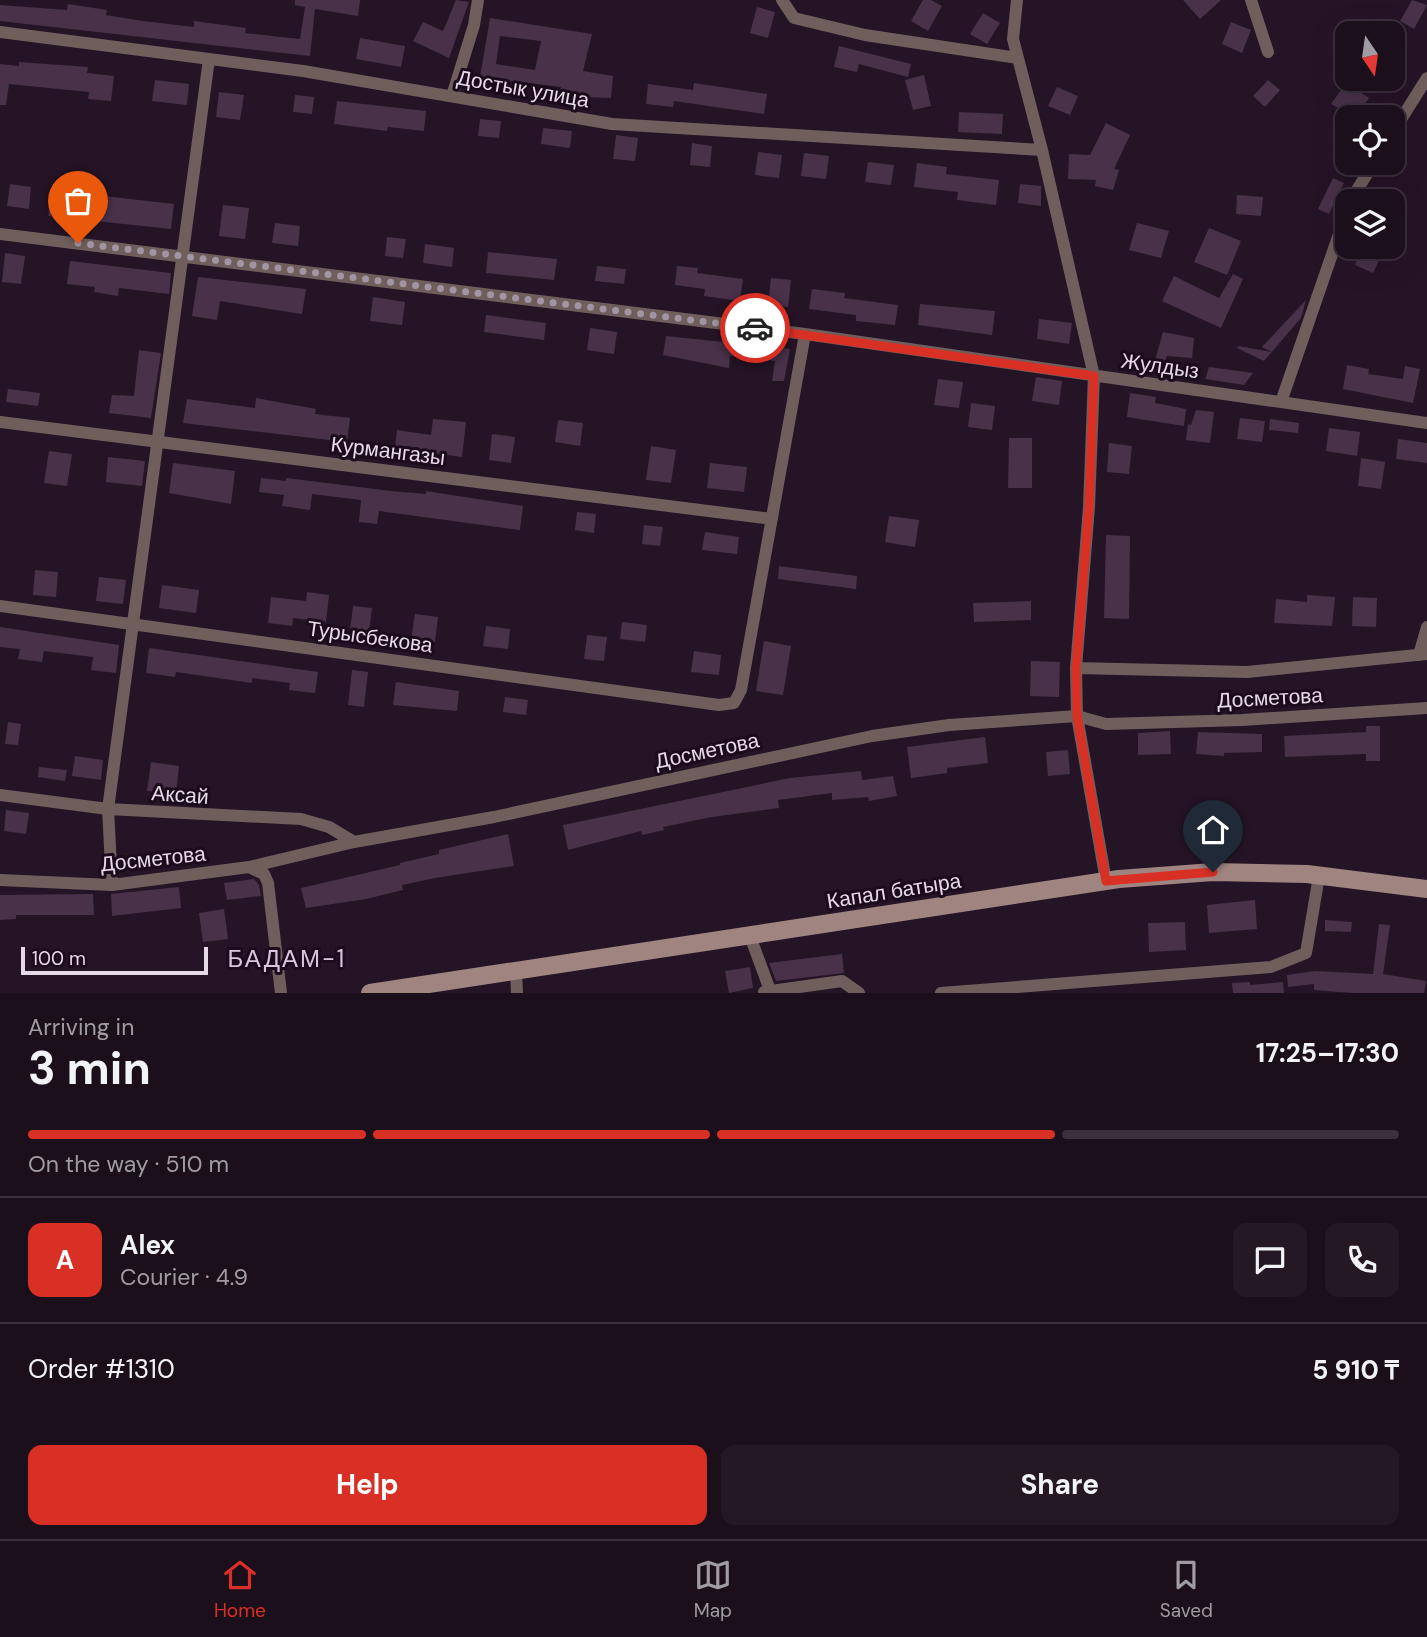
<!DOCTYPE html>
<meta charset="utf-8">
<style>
body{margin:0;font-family:"DM Sans",sans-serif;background:#251825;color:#f1f3f6;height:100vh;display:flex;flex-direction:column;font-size:26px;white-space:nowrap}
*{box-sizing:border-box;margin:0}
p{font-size:23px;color:#a09ca3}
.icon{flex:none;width:38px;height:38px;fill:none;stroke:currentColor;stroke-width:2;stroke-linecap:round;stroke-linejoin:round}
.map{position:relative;height:993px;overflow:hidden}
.panel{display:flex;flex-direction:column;background:#1c0f1c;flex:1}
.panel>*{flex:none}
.needle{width:46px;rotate:167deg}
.buttons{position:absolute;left:1335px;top:21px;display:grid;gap:14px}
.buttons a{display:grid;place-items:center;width:70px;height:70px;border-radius:14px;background:#1c0f1c;box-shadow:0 7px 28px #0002,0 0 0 2px #3a2f3b;font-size:35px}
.scale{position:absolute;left:21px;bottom:18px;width:187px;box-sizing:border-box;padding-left:7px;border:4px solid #e6dae6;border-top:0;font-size:19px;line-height:24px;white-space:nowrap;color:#e6dae6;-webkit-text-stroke:5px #1b0b1c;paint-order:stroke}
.pin{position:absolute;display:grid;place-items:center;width:60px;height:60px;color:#fff;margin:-72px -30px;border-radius:50% 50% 50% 0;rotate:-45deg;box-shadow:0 0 7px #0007}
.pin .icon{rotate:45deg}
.courier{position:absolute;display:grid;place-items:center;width:70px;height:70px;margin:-35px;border:5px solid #d93025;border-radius:50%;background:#fff;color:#222;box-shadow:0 2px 9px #0007}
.head em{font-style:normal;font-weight:700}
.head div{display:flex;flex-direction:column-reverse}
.head{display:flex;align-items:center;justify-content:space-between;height:119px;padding:0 28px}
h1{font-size:46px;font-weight:700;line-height:52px}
.bar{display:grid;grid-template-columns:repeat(4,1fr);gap:10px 7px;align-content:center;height:84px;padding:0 28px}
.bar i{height:9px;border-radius:5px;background:#3a2f3b}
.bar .selected{background:#d93025}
.bar p{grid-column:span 4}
.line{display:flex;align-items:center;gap:18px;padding:0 28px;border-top:2px solid #3a2f3b}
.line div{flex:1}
.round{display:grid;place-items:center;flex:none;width:74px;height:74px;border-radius:14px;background:#251825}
.button{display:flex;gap:14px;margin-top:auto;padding:14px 28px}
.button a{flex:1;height:80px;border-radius:14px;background:#d93025;color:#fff;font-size:28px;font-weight:700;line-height:80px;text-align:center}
.button a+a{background:#251825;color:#f1f3f6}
.tab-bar{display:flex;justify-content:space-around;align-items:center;height:98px;border-top:2px solid #3a2f3b;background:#1c0f1c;font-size:19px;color:#a09ca3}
.tab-bar a{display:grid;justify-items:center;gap:4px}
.tab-bar .selected{color:#d93025}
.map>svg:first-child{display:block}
</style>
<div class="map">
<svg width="1427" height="993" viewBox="0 0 1427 993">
<rect width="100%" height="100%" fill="#251426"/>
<path fill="#483149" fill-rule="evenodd" d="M295,0H360L358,16L315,9L310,56L0,21V5L67,10L68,4L107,10L106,15L143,21L194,27V21L246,28L245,33L300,39L305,7L295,5Z
M456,0L469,2L449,58L413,41L423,22L443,31Z
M923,0H931L942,6L928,31L911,21Z
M1183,0H1221L1200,19Z
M1412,0L1427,5L1414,29L1400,21Z
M757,7L775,12L768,38L750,33Z
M983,13L1000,23L987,44L970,34Z
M490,18L592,34L583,71L613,76L611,98L559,96L561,87L480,77ZM500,36L541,41L535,70L496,64Z
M1231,22L1251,30L1242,53L1222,44Z
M360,38L405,46L401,67L356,59Z
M839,46L911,64L908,77L859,64L857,72L834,67Z
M19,62L88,67L87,73L114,76L111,101L88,99L89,92L9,84L6,105H0V64L19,66Z
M924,75L931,106L913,110L905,80Z
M155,80L189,84L187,105L152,101Z
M1268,80L1280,90L1265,107L1253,96Z
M694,83L767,94L764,114L674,101L673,107L646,104L648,84L693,90Z
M1346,83L1369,98L1355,117L1331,104Z
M1057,87L1078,96L1070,115L1048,106Z
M219,92L244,95L240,120L216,117Z
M295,95L314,97L312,114L293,112Z
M337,101L426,111L424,131L388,127L387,131L334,124Z
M959,112L1003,114L1002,134L958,132Z
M480,119L501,121L499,138L478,136Z
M1106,123L1130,135L1114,169L1119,170L1113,190L1095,186L1096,180L1068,179L1069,154L1090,155Z
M543,128L572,131L570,148L541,144Z
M616,135L638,138L635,161L613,159Z
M692,143L712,146L710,167L690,165Z
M758,152L782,155L779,178L755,175Z
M804,153L829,156L826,179L801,176Z
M868,162L894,165L891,185L865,182Z
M917,163L947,167L946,174L999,180L996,205L957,200L958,192L914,187Z
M1333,178L1344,183L1329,214L1318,209Z
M10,184L31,187L29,209L7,206Z
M1020,184L1041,186V206L1018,203Z
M52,190L174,204L171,229L48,216Z
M1237,195L1263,197L1261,216L1236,214Z
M223,205L249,208L245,239L219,236Z
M275,223L300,226L298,246L272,243Z
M1137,223L1169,231L1161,258L1129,250Z
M1209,228L1241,241L1227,275L1194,262Z
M387,237L406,239L403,258L385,256Z
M425,244L454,248L452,267L423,263Z
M1363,247L1383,252L1373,273L1355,265Z
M488,252L557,259L554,280L486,273Z
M5,253L25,256L21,284L2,282Z
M70,261L171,273L169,294L119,288L118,296L94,292L95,287L67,284Z
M597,266L626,269L624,284L595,281Z
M677,266L698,268L697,273L743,279L740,301L704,296L705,289L675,285Z
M1233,274L1243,279L1221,328L1162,301L1174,276L1219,298Z
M198,277L306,289L302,314L220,301L217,320L192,316Z
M771,278L791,280L788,307L768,304Z
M812,289L845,293L844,298L898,305L895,325L856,321V315L809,309Z
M373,297L405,302L402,325L370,321Z
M1306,300L1301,318L1264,361L1237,348L1238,346L1272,352L1262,347Z
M920,304L995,311L992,335L918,325Z
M486,315L546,323L544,340L484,332Z
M1039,319L1072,323L1069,344L1037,339Z
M590,328L617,332L614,354L587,350Z
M1163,332L1194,338L1192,358L1167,356L1162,369L1153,368Z
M666,336L790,349L784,381H772L775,361L730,356L729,368L663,355Z
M139,350L161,353L151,418L109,413L112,395L134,396Z
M1347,365L1369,369L1368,374L1403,379L1405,366L1420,369L1413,403L1343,389Z
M1209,367L1253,373L1244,385L1205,379Z
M1036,377L1062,381L1059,405L1032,401Z
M938,379L963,382L959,408L934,405Z
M8,389L40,393L38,406L6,402Z
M1130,393L1156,397L1155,403L1186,409L1184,426L1127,417Z
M256,398L316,409L315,414L350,418L347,442L183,423L187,399L255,408Z
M971,403L995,406L992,430L968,427Z
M1196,410L1214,412L1210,443L1186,440L1188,424L1191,425Z
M1240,418L1265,421L1262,442L1237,439Z
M433,419L466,422L462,457L395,448L397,430L431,435Z
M1270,419L1299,423L1298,433L1269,430Z
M558,420L583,423L580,446L555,442Z
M1329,428L1360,432L1357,456L1326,451Z
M492,434L515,437L511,463L489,460Z
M1009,438H1032V488H1008Z
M1398,439L1427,443V463L1396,459Z
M1109,443L1132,446L1129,474L1107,472Z
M651,446L676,450L671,483L646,480Z
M49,451L72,454L67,486L44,483Z
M108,457L145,461L142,486L106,482Z
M1361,458L1385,462L1381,489L1358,486Z
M173,463L235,471L231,504L169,493Z
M710,463L747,467L744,492L707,488Z
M261,478L286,481V478L391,491L426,494V491L523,506L520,530L379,511L377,524L359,522L361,500L312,494L310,510L282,506L284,495L259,492Z
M577,512L596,514L594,533L575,530Z
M889,516L919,520L915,547L885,542Z
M644,525L663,527L660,546L642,544Z
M705,532L739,537L737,554L702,550Z
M1106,535L1130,536L1129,619L1104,618Z
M779,566L857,576L856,589L778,579Z
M35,570L58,572L56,597L33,595Z
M99,577L126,580L123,604L96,601Z
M162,585L199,590L196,613L159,608Z
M307,592L329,595L326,622L293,618L292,626L268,623L271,597L306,601Z
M1307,595L1335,597L1332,626L1274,623L1276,599L1307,602Z
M1353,597L1377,598L1376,627L1352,626Z
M1031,601V620L974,622L973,603Z
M353,606L372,608L369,632L350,630Z
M415,614L438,617L435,642L411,640Z
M622,622L647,625L645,642L620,639Z
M486,626L510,629L508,649L483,646Z
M0,627L119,645L116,673L91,670L93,657L44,651L42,662L18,659L20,649L0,647Z
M587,635L607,637L604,661L584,659Z
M764,641L791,646L783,695L756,691Z
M149,648L318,672L315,693L289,690L290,683L252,678V683L176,672L175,677L146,673Z
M694,651L721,655L719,675L691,672Z
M1031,661L1060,662L1059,697L1030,696Z
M352,670L368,672L364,707L348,705Z
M396,682L459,691L457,711L393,705Z
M505,697L528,700L526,715L503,712Z
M8,722L21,724L18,745L5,744Z
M1366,726H1380V761H1366V754L1285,757L1284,736L1366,732Z
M1170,731L1171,754L1138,755V733Z
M1198,732L1262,734V752L1224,753V756L1196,754Z
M985,737L988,763L947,768V773L911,778L907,747Z
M1068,750L1070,774L1048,776L1046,752Z
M75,756L103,760L101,780L72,776Z
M151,762L179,766L176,794L147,791Z
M39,767L67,770L65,781L38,777Z
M861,771L862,780L893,776L897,796L869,801L868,797L832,800V793L778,800L779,808L712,817L663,827L664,830L642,835L641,831L568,850L563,825L790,778Z
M6,810L29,813L26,834L4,831Z
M508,834L514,866L435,878L402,885L403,890L366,899L306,908L301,888L400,865V863L439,854V850Z
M254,879L259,885L261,896L227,900L224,883Z
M179,887L181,908L112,916L111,894Z
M93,894L94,915H16V919L0,920V895Z
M1255,900L1257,929L1209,933L1207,905Z
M224,909L228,939L203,942L199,913Z
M1325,920L1352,922L1351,932L1325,931Z
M1185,922L1186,950L1149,952L1148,923Z
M1379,924L1390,925L1383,974L1426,981L1424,993H1352L1314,990V984L1288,987L1287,975L1315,971L1373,974Z
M842,954L844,973L776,981L769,963Z
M750,967L753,988L729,993L725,971Z
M1250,982V985L1283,982L1284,993H1233L1232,983Z"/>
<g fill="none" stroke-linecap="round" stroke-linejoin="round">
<path stroke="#6f5e5b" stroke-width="12" d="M782,0L794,18L865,35L1018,58
M1017,0L1013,39L1042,150L1094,376L1089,507L1076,668L1077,716L1106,881
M1251,0L1268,52
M0,32L303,71L612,124L1042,150
M452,96L474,25L478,0
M1393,132L1427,78
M1350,201L1374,163
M0,234L805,334L1427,423
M1281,402L1348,208
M0,422L772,519
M0,606L719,705L734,703L741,690L805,334
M1419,655L1427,627
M1076,668L1247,672L1427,654
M0,795L108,809L301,819L329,827L354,842
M249,867L264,874L268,883L281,993
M0,880L112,885L249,867L354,842L494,817L872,736L949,725L1077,716L1106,724L1242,720L1427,708
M112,885L108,809L209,59
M750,936L771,993
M516,971L517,993
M764,992L842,981L859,993
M941,993L1271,967L1306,953L1319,876"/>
<path stroke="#9f8480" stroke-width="18" d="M370,993L1119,879L1213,872L1307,874L1427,889"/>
</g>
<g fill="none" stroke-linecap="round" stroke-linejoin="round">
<path stroke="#a295a3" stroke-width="7" stroke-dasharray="0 12.6" d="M78,243L755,328"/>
<path stroke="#d93025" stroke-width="9" d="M755,328L1094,376L1089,507L1076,668L1077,716L1106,881L1213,872"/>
</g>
<g text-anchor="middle" stroke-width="6" stroke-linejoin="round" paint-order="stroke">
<g font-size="21" fill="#e6dae6" stroke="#1b0b1c">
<text transform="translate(523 89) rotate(10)" y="7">Достык улица</text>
<text transform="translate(1160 366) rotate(8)" y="7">Жулдыз</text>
<text transform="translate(388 451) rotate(7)" y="7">Курмангазы</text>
<text transform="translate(370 637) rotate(8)" y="7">Турысбекова</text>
<text transform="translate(1270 698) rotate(-3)" y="7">Досметова</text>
<text transform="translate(707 751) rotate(-12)" y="7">Досметова</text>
<text transform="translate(180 795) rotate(4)" y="7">Аксай</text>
<text transform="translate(153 859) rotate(-6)" y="7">Досметова</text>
<text transform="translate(894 891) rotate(-9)" y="7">Капал батыра</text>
</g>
<g font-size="24" letter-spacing="2" fill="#dcc5dc" stroke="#1b0b1c">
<text x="287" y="967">БАДАМ-1</text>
</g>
</g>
</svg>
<div class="buttons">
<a><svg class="needle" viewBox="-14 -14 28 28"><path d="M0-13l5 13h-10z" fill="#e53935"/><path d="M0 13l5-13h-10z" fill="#a09ca3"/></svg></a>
<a><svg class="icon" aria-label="locate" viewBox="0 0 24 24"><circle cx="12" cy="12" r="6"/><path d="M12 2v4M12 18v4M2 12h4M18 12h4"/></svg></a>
<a><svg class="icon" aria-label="layers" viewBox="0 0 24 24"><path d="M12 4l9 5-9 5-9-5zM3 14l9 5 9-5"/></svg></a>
</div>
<div class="scale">100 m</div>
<div class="pin" style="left:78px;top:243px;background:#ea580c"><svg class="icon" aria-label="bag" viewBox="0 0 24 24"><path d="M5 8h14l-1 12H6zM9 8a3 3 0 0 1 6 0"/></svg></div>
<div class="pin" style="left:1213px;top:872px;background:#1f2937"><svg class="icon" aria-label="home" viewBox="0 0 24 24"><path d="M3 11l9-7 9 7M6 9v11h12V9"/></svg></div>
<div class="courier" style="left:755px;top:328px"><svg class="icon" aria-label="car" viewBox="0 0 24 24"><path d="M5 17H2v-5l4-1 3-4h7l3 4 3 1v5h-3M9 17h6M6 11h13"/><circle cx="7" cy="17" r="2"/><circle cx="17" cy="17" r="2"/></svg></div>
</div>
<section class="panel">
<div class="head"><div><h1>3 min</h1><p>Arriving in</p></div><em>17:25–17:30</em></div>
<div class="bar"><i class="selected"></i><i class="selected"></i><i class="selected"></i><i></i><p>On the way · 510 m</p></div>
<div class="line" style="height:126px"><b class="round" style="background:#d93025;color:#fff">A</b><div><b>Alex</b><p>Courier · 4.9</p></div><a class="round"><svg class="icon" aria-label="chat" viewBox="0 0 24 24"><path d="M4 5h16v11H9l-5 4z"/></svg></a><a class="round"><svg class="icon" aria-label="phone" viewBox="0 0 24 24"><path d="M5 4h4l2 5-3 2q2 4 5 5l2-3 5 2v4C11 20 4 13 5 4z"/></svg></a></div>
<div class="line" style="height:91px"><div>Order #1310</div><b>5 910 ₸</b></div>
<div class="button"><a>Help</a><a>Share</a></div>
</section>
<nav class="tab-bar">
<a class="selected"><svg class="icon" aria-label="home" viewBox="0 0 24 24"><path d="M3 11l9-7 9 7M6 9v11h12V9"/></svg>Home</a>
<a><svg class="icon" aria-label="map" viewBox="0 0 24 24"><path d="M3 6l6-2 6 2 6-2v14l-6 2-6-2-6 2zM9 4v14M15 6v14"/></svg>Map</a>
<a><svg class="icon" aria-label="saved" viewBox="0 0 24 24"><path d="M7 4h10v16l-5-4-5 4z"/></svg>Saved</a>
</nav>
